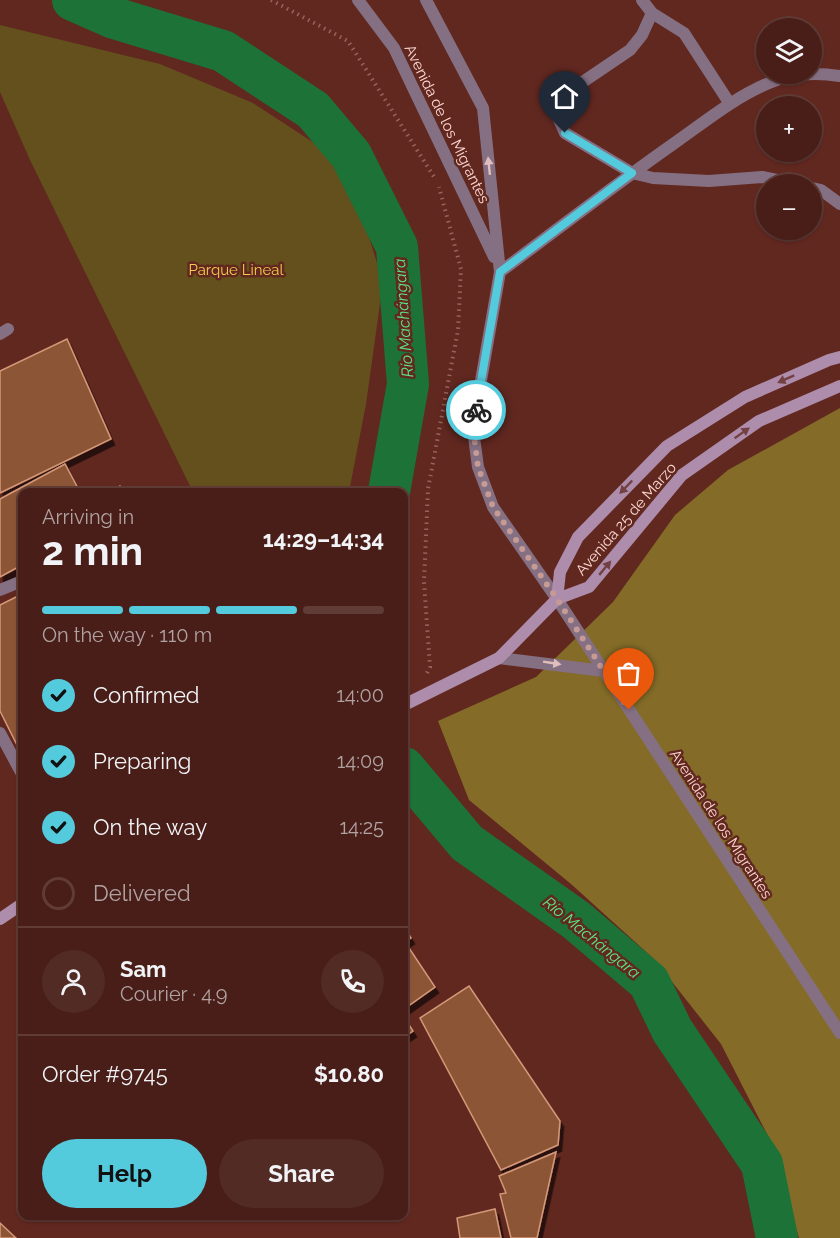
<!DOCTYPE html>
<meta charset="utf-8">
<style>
body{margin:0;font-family:Raleway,sans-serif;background:#532b25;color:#f1f3f6;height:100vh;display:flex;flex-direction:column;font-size:22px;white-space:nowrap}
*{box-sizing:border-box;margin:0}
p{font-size:20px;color:#b1a2a2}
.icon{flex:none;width:33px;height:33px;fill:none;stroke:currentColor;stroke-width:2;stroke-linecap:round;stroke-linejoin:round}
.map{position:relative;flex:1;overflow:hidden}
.drawer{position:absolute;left:18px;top:488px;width:390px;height:732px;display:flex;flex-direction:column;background:#491e18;border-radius:12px;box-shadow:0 2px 4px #0004,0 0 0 2px #613c37}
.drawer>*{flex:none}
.fabs{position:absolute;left:756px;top:18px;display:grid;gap:12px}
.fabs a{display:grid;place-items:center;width:66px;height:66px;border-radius:50%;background:#491e18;box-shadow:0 2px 4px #0004,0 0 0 2px #613c37;font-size:30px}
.pin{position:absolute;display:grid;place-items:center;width:51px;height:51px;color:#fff;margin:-62px -26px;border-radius:50% 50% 50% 0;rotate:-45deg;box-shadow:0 0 6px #0007}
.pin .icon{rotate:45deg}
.courier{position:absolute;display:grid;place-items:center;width:60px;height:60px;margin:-30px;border:4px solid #54cadd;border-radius:50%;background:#fff;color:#222;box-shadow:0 2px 8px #0007}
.overview em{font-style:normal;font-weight:700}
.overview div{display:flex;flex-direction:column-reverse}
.overview{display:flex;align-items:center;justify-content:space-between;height:102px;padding:0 24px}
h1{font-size:39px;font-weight:700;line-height:45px}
.bar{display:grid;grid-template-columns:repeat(4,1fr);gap:9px 6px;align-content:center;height:72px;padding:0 24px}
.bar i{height:8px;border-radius:4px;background:#613c37}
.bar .selected{background:#54cadd}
.bar p{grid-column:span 4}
.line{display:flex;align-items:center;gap:15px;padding:0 24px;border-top:2px solid #613c37}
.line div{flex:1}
.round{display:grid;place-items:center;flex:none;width:63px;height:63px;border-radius:32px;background:#532b25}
ol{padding:0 24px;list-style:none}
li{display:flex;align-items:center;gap:18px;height:66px}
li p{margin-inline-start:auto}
li .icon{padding:6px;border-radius:50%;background:#54cadd;color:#111;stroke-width:4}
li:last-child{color:#b1a2a2}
li i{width:33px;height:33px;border:3px solid #613c37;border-radius:50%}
.primary-button{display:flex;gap:12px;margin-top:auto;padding:12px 24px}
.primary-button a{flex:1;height:69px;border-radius:36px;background:#54cadd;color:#111;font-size:24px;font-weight:700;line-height:69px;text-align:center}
.primary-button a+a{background:#532b25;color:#f1f3f6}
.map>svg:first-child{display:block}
</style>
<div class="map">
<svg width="840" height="1238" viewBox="0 0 840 1238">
<defs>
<filter id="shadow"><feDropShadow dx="3.5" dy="6" stdDeviation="0" flood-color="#0009"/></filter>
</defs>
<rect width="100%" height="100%" fill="#612820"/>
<path fill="#63501c" d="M0,25L160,64L253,103L325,150L362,215L383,282L366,404L349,492H193L30,160L0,92Z"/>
<path fill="#846c28" d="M840,408V1238H799L767,1134L721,1044L654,959L571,884L469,800L438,721L536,677L613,602L675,515L728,470Z"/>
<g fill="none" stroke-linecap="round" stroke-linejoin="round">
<path stroke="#1c7237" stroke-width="42" d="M73,0L114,18L223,51L313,110L351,155L397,247L408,384L389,492
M404,768L467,843L576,920L649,982L672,1030L762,1164L777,1238"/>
</g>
<path fill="#8c5536" stroke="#d59878" stroke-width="1.5" filter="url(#shadow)" d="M67,339L111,439L0,493V371Z
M65,464L80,492H22V565L0,577V499Z
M120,486L123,492H112V490Z
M22,594V755L0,711V605Z
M404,926L411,938L405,942L435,987L404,1009Z
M469,986L560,1121L558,1145L501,1170L420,1018Z
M404,1017L413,1031L404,1037Z
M556,1152L537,1238H511L500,1194L506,1193L499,1176Z
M495,1209L501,1238H460L457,1218Z
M0,1223L16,1238H0Z"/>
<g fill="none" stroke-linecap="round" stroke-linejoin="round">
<path stroke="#97645d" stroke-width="4" stroke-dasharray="1.5 4.5" stroke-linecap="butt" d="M271,0L348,41L436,180
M427,673L430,667L424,582L428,489L458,330L461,269L439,187"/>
<path stroke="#857083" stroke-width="12" d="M0,334L8,329
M0,590L22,581
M0,733L22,774"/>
<path stroke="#857083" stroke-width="12" d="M358,0L394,48L494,257
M426,0L483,108L500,272L476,409L474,437L478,467L493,507L557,599L840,1033
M642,0L652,13L684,33L730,104
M652,13L642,35L630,50L565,94L556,113L565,133L632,173L653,178L709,181L762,177L796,184
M812,188L821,190L840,204
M500,272C558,229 616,184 676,142C706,121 735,97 769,83C792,73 815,72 840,76
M499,658L604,671"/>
<path stroke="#ae8cab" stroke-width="12" d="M557,599L560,572L578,537L667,446L745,397L829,360L840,357
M404,705L499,658L557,599L589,587L682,475L759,421L840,386
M0,919L22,904"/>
</g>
<defs><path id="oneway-solid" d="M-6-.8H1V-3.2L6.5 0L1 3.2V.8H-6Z" transform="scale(1.5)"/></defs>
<g fill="#e0bebe">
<use href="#oneway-solid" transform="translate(489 166) rotate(-96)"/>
<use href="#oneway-solid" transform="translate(552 663) rotate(9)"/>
</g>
<g fill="#744143">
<use href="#oneway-solid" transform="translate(786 379) rotate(156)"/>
<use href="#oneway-solid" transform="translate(742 433) rotate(-35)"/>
<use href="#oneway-solid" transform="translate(626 487) rotate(134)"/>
<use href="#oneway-solid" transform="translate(605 568) rotate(-50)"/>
</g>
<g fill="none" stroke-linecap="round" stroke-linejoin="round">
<path stroke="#c79a94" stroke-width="6" stroke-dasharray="0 10.8" d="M476,410L474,436L478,467L493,507L557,599L629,710"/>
<path stroke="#54cadd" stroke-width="8" d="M476,410L500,272L632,173L565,133"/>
</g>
<g text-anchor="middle" stroke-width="5" stroke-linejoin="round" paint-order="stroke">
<g font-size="15" fill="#fed8d2" stroke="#612820">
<text transform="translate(447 124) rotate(64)" y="5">Avenida de los Migrantes</text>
<text transform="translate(626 519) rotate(-49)" y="5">Avenida 25 de Marzo</text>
<text transform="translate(721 824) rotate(57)" y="5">Avenida de los Migrantes</text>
</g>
<g font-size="15" fill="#f5ca4e" stroke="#612820">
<text x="236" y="275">Parque Lineal</text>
</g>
<g font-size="16" font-style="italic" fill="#5de582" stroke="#612820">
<text transform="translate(403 318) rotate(-94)" y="6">Río Machángara</text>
<text transform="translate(592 937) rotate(39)" y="6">Río Machángara</text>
</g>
</g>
</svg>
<div class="fabs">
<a><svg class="icon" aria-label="layers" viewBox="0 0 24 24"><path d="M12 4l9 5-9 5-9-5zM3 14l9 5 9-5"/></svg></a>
<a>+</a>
<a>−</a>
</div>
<div class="pin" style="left:629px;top:710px;background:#ea580c"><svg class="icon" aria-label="bag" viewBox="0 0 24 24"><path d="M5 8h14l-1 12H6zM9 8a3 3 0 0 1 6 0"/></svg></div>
<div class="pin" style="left:565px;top:133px;background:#1f2937"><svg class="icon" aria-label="home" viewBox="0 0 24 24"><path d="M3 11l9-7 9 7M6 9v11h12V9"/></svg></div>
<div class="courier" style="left:476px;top:410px"><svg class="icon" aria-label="bike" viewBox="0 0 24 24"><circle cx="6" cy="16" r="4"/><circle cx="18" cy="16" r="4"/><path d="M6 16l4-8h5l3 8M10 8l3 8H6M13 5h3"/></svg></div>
<section class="drawer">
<div class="overview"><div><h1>2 min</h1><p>Arriving in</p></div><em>14:29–14:34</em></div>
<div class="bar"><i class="selected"></i><i class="selected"></i><i class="selected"></i><i></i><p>On the way · 110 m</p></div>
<ol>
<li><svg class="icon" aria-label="check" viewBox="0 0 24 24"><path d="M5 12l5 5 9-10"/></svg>Confirmed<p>14:00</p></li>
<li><svg class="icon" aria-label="check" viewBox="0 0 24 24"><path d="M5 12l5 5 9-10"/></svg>Preparing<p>14:09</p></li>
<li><svg class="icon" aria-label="check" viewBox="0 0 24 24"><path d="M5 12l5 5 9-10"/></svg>On the way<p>14:25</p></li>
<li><i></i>Delivered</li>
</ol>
<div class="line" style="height:108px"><a class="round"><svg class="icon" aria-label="person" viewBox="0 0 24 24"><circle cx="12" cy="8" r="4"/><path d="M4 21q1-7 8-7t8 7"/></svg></a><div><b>Sam</b><p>Courier · 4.9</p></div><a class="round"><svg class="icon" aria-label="phone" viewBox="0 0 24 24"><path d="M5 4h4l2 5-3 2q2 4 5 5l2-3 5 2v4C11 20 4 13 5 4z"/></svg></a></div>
<div class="line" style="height:78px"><div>Order #9745</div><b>$10.80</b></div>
<div class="primary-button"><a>Help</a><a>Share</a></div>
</section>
</div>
